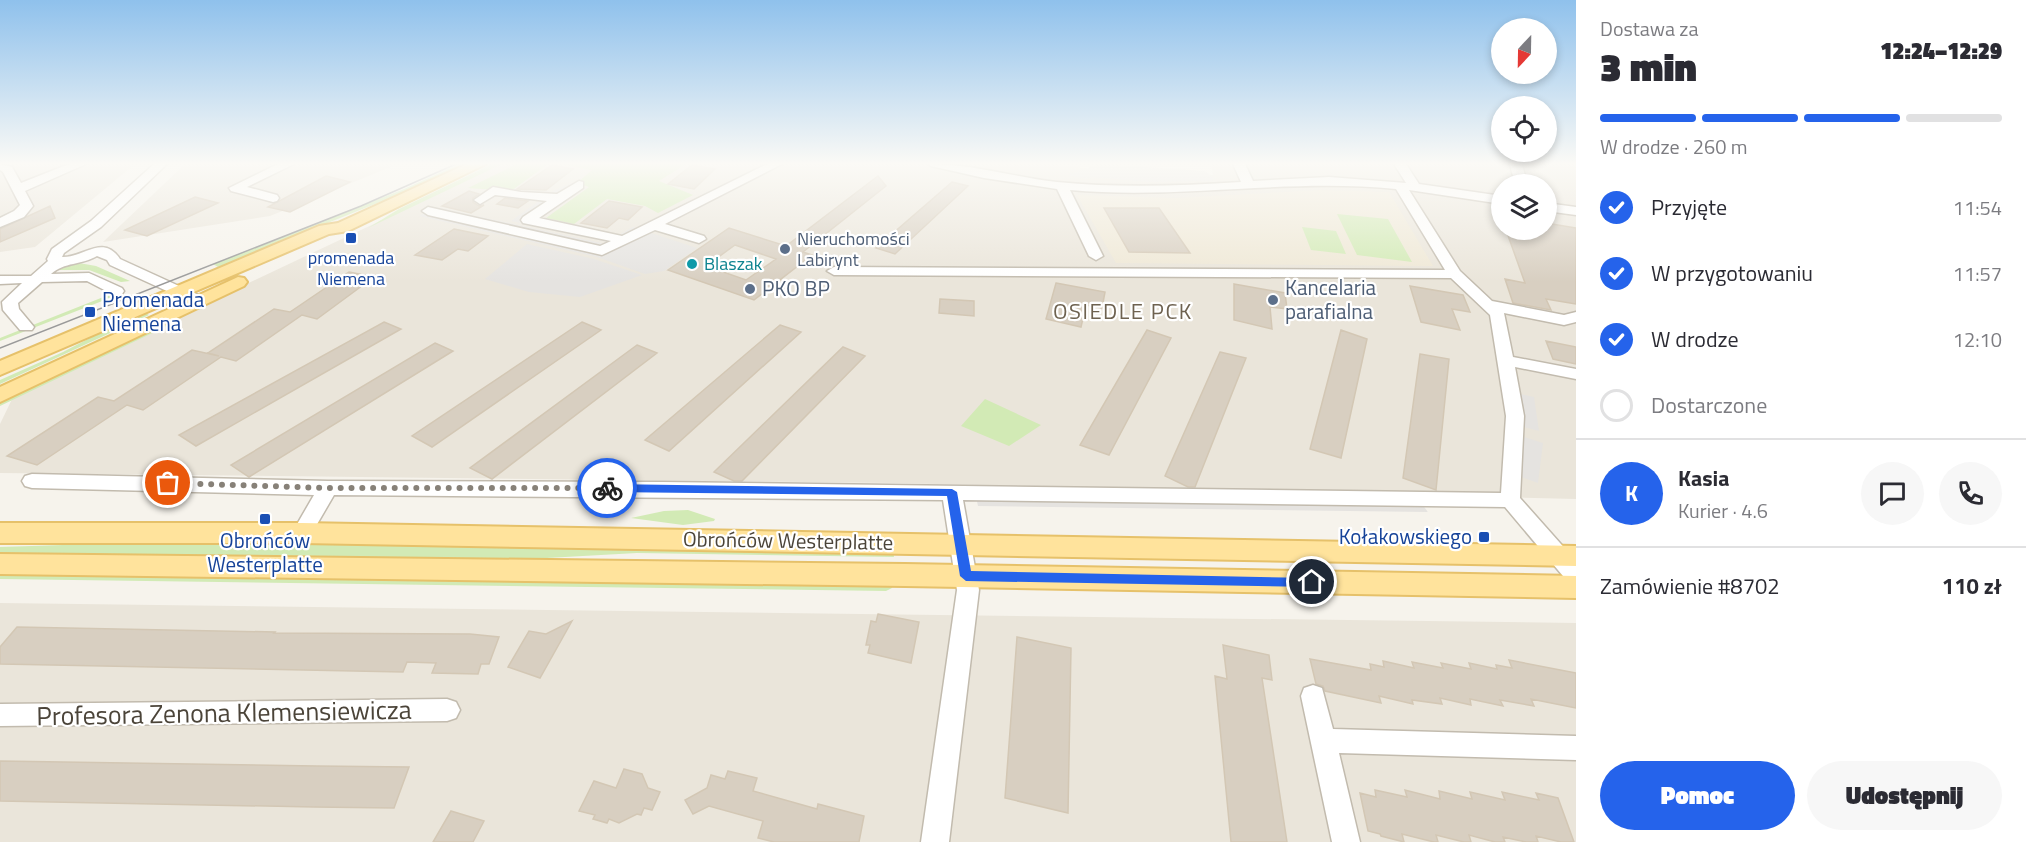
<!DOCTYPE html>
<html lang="pl">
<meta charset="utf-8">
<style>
body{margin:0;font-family:"Titillium Web",sans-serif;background:#f7f7f7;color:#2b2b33;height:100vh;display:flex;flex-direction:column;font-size:22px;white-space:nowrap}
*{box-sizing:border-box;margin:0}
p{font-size:20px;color:#7c7c81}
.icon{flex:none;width:33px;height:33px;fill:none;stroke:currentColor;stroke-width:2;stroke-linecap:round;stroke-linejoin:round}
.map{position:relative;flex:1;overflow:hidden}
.panel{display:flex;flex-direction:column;background:#fff;width:450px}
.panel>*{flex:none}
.needle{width:39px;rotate:202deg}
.fabs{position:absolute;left:1491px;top:18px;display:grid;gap:12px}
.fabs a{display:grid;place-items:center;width:66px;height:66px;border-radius:50%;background:#fff;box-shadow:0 3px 9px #0003;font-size:30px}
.pin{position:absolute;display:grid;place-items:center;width:51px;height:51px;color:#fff;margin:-26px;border:3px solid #fff;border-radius:50%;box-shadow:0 2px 6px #0007}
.courier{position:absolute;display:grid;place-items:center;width:60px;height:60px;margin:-30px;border:4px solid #2563eb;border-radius:50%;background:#fff;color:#222;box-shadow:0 2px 8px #0007}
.head em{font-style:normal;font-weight:800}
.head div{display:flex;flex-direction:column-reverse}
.head{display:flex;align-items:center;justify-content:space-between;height:102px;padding:0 24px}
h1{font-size:39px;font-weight:800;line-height:45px}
.bar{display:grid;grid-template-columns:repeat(4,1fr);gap:9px 6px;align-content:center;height:72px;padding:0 24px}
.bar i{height:8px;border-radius:4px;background:#e1e1e2}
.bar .on{background:#2563eb}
.bar p{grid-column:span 4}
.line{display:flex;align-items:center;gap:15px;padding:0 24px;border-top:2px solid #e1e1e2}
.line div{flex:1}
.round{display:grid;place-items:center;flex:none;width:63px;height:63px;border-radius:32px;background:#f7f7f7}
ol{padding:0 24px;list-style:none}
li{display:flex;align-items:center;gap:18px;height:66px}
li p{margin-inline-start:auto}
li .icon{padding:6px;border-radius:50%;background:#2563eb;color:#fff;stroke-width:4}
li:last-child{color:#7c7c81}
li i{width:33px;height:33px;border:3px solid #e1e1e2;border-radius:50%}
.primary-button{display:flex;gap:12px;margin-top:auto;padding:12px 24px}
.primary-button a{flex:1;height:69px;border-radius:36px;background:#2563eb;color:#fff;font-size:24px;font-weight:800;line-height:69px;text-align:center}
.primary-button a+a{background:#f7f7f7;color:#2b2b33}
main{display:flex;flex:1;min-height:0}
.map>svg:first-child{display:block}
</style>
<main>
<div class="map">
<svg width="1576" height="842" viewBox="0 0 1576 842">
<rect width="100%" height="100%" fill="#f6f3ec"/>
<path fill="#eae5da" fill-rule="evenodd" d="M0,164H135L35,247L0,252Z
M185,164H398L270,216L103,242Z
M501,164H1049L1085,168L1213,175L1211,164H1576V499L895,483L0,473V424L15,393ZM1502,184H1546V230H1502Z
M0,603L1576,623V842H0Z"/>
<path fill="#efe8d6" d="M1320,190L1389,192L1433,266L1116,263L1077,195L1176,198Z"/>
<path fill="#d2eab5" d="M459,164H465L395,196L218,267L213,264L404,189Z
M492,164H502L368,228L399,209Z
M517,164H548L511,191L468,188Z
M562,164H686L659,181L693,195L658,213L645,206L607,199L574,224L546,218L589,187L577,183L592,170Z
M1337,214L1388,219L1412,262L1357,255Z
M1302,227L1336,231L1346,254L1311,250Z
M79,263L96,266L130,281L121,282L89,270H53L68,264Z
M111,294L115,296L0,341V338Z
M142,311L149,315L0,384V380L63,352Z
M164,322L169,325L0,406V400Z
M985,399L1041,425L1009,446L961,426Z
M688,510L715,519L714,521L683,525L631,518L664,511Z
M157,542L893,551L894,557L637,553L529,559L0,555V547Z
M33,572L893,584L892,588L886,591L0,579V576Z"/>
<path fill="#e5e3e0" d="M1100,164L1205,171L1213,178V181L1148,182L1091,177L1086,179L1067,175Z
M571,183L584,186L540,218L617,236L633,227L697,248L664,271L645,274L597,257L419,216L435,207L606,244L608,242L511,221L539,201L540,197Z
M527,244L594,259L642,275L580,297L529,292L485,279Z
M1520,394L1534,397L1539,431L1524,427Z
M1524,437L1543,443L1538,483L1518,476Z
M976,497L1421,503L1428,512L978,506Z"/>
<path fill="#d8cfc1" stroke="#d3c7b4" stroke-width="1.5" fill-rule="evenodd" d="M552,165L573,169L546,190L517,189Z
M692,165L715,169L694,189L668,184Z
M326,176L350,182L290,212L268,207Z
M878,176L886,186L803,252L812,255L754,300L668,270L729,228L786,246ZM735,245L776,259L746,280L706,266Z
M952,182L968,186L895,254L876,248Z
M469,191L479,194L473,198V202L479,206L484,205L471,213L442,206Z
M195,197L218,203L147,236L125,230Z
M505,198L528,201L518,208L497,204Z
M609,201L642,207L628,220L619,218L607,228L581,223Z
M50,206L55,218L0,242V229Z
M1104,208H1159L1190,253L1129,252Z
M1546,223L1576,228V304L1546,299L1551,310L1513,303L1505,279L1525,283L1506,230H1546Z
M454,229L488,236L468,251L458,249L442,260L415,255Z
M349,272L374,277L317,319L302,315L236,361L221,357L143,410L127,405L37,465L7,456L98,397L114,401L192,350L219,356L208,353L274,309L290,312Z
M1056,283L1105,292L1102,308L1086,305L1081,327L1046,319Z
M1234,284L1285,293L1287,309L1270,307L1272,329L1234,320Z
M1410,286L1463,295L1470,312L1452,309L1460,330L1421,322Z
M940,299L974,301V316L939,313Z
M384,322L401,329L196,446L179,435Z
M582,322L601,330L432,447L412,436Z
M780,325L801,332L669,451L645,440Z
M1147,330L1171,338L1109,455L1080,445Z
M1341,330L1367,339L1341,458L1310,449Z
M1546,341L1576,347V364L1553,359Z
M435,343L453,351L249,477L231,465Z
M637,345L657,353L492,479L470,468Z
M843,347L865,356L742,481H734L714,472Z
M1220,352L1246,358L1195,487H1188L1165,476Z
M1420,354L1449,359L1436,490L1403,478Z
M878,614L919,622L911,663L868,653L870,645H866L871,621L876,622Z
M572,621L540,678L508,667L529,631L546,634Z
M17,627L275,632L274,633L470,634L499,637L489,664H481L478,674L432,673L436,663L407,662L403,672L0,664V647Z
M1017,637L1071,648L1068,813L1005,798Z
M1223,645L1269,655L1272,680L1262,678L1287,842H1231L1215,676L1227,679Z
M1310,659L1371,670L1370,664L1384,667L1383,661L1414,668L1412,662L1443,668L1441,663L1471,669L1469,663L1497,669L1496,665L1512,668L1509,660L1576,673V708L1531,699L1534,706L1500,700L1503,706L1470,699L1471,705L1440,698L1442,704L1412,700L1413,704L1379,696L1381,703L1325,691L1323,686L1316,684Z
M0,761L317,766L409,767L394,808L314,807L0,801Z
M624,769L642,774L648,788L660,792L652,810L644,808L641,815L637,814L619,823L609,819L607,823L593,819L595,815L579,811L594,781L616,788Z
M728,771L757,778L753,791L817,809L818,804L864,816L859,842H774L758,838L763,821L709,806L693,814L685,800L707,788L711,775L725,779Z
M1375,790L1407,797L1405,790L1440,799L1439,791L1472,799L1470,792L1505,800L1502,792L1539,800L1536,793L1558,798L1574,842H1561L1536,836L1538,842H1526L1503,837L1505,842H1495L1469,835L1471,842H1464L1436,835L1438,842H1434L1402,834L1404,842L1381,836L1380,834L1368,831L1360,793L1376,797Z
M451,811L484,821L473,842H433Z"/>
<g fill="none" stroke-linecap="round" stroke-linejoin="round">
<defs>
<path id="minor" d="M0,164L12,167L21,183L69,164H86L25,191L33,206L24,217L0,227V218L14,211L20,205L3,172L0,170Z
M154,164H167L101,227L64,253L62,257C83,258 103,233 120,259L203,297L206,300L203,303H193L110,265L107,260L97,256C82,265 64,262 51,274L89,273L122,288L124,291L122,294H112L87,281L42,282L18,303L19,309L34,327L32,330H20L3,310L2,302L22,283L0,284V276H31L48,261L47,259L52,249L91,221Z
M278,164H294L247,187L277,195L279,198L277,201L273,202L231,191L229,188Z
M767,164H782L665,224L704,236L706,239L699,243L655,230L602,255L428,215L422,211L428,207L600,246L611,241L523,223L521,220L523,217L547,201L495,195L480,204L474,200L493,187L521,192L557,194L579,181L583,182V188L539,218L622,236Z
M929,164C972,164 1014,177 1057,182C1118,188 1179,186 1241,182L1233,164H1245L1253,181L1329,177L1406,183L1394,164H1406L1419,184L1502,196V204L1409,190L1460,271L1492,301L1564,315L1576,312V322L1564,325L1504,313L1513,357L1576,369V379L1515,367L1524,416L1520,498L1576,561V585L1568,582L1505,507L963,500L979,590L949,842H921L957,590L943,500L334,495L309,538L302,541L295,538L292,533L314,495L32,488L25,486L22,481L25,476L32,474L328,481L663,482L1501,493L1506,416L1490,315L1451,278L834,275L827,271L834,267L1445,270L1396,189C1287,178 1179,200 1070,190L1103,256L1096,260L1089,256L1057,189L984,178L931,166Z
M1510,164H1522L1527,184H1515Z
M1546,203L1576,207V215L1546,211Z
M1313,685L1322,688L1333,729L1576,736V760L1339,753L1360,842H1332L1301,696L1304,688Z
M447,699L456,702L460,710L456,718L447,721L0,726V704Z"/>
<path id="major" d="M467,164H486L348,231L329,234L0,375V361L319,226L338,223Z
M238,277L244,278L247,282L244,286L0,402V387Z
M0,523H302L1576,546V566L302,543H0Z
M0,554L905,564L1576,576V598L905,586L0,574Z"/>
</defs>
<use href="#minor" stroke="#c2bbae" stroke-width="3"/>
<use href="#major" stroke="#e6c16a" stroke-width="4"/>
<use href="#minor" fill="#fff" fill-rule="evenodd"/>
<use href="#major" fill="#ffe39c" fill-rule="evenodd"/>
<path stroke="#9a9a9a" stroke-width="1.5" d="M0,348L361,206L456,164"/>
</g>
<linearGradient id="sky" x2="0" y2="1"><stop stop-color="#8fc1ec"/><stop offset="0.58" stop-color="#fbfaf6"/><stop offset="1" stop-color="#fbfaf6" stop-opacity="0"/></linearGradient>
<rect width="1576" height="282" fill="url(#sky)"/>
<path fill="#2563eb" d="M607,484L952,489L957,492L971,571L1312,578L1318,582L1312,587L966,581L960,576L947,496L607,492L601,488Z"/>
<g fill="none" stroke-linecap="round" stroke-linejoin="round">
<path stroke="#878178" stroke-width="6" stroke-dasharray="0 10.8" d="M168,483L328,488H607"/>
</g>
<g fill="#1a4fb4" stroke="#fff" stroke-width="2">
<rect x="345" y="232" width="12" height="12" rx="3"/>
<rect x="84" y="306" width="12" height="12" rx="3"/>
<rect x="259" y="513" width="12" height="12" rx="3"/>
<rect x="1478" y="531" width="12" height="12" rx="3"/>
</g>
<g fill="#5c6f8a" stroke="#fff" stroke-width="2">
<circle cx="785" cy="249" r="6"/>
<circle cx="750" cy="289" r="6"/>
<circle cx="1273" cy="300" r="6"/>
</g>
<circle fill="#0f9aa8" stroke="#fff" stroke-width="2" cx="692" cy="264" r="6"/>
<g text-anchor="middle" stroke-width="4.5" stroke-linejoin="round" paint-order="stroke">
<g font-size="18" fill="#4e5e75" stroke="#fff" text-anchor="start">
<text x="797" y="245">Nieruchomości<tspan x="797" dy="21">Labirynt</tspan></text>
</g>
<g font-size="18" fill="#164399" stroke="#fff">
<text x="351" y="264">promenada<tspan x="351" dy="21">Niemena</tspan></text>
</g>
<g font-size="18" fill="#0d838f" stroke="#fff" text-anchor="start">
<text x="704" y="270">Blaszak</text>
</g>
<g font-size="21" fill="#4e5e75" stroke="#fff" text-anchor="start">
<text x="1285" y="295">Kancelaria<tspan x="1285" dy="24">parafialna</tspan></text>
<text x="762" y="296">PKO BP</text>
</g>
<g font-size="21" fill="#164399" stroke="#fff" text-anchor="start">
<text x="102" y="307">Promenada<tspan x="102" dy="24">Niemena</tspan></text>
<text x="1472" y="544" text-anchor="end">Kołakowskiego</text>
<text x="265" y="548" text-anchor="middle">Obrońców<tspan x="265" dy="24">Westerplatte</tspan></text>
</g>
<g font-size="21" fill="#4b4439" stroke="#fff">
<text transform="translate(788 541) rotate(1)" y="7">Obrońców Westerplatte</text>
</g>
<g font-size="22" letter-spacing="1.5" fill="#6e6250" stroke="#fff">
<text x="1123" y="319">OSIEDLE PCK</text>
</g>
<g font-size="26" fill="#4b4439" stroke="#fff">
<text transform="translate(224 713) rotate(-1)" y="9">Profesora Zenona Klemensiewicza</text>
</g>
</g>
</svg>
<div class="fabs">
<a><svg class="needle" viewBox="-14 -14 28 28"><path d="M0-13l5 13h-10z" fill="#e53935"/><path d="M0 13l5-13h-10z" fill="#7c7c81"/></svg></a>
<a><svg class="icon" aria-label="locate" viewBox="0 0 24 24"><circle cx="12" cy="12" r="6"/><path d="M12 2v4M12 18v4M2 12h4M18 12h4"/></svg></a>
<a><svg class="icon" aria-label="layers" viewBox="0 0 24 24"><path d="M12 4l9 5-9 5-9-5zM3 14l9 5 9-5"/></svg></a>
</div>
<div class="pin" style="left:168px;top:483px;background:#ea580c"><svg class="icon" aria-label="bag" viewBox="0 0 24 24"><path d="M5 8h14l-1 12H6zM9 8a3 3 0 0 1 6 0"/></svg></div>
<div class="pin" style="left:1312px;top:582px;background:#1f2937"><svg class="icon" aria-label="home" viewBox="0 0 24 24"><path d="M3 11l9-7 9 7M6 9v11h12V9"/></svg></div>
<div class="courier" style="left:607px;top:488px"><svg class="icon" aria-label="bike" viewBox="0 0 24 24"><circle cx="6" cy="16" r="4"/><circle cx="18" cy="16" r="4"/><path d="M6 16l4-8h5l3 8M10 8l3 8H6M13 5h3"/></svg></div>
</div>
<section class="panel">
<div class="head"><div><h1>3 min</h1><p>Dostawa za</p></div><em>12:24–12:29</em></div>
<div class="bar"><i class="on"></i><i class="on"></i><i class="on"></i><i></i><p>W drodze · 260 m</p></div>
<ol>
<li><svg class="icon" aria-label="check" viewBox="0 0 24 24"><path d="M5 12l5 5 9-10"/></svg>Przyjęte<p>11:54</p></li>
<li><svg class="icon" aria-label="check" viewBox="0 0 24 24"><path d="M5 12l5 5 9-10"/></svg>W przygotowaniu<p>11:57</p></li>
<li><svg class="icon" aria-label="check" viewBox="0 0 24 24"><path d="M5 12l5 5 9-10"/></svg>W drodze<p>12:10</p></li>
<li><i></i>Dostarczone</li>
</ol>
<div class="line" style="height:108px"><b class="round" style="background:#2563eb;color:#fff">K</b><div><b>Kasia</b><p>Kurier · 4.6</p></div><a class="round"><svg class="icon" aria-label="chat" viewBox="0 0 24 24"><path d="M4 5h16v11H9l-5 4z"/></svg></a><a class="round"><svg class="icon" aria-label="phone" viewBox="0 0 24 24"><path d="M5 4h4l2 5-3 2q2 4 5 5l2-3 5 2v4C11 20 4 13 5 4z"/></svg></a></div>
<div class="line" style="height:78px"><div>Zamówienie #8702</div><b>110 zł</b></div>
<div class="primary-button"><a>Pomoc</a><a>Udostępnij</a></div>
</section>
</main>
